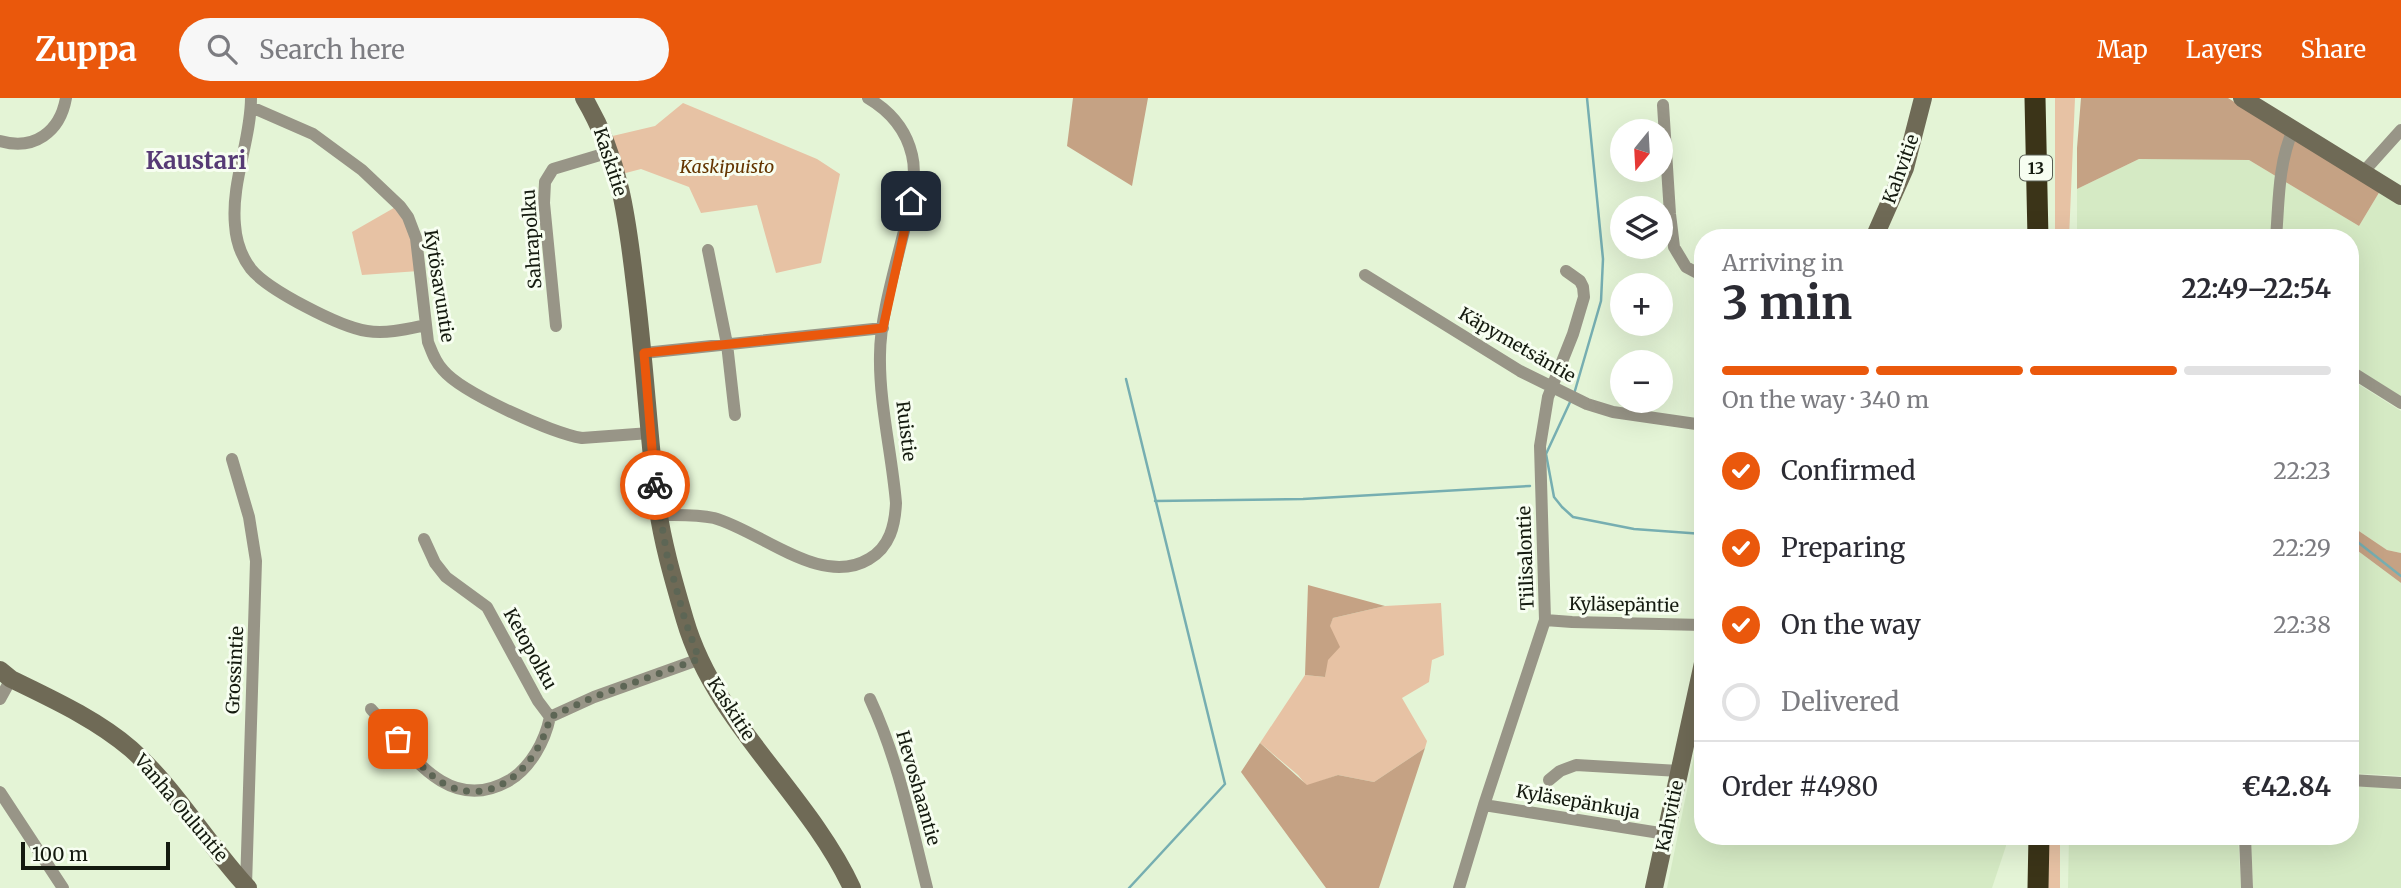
<!DOCTYPE html>
<meta charset="utf-8">
<style>
body{margin:0;font-family:Merriweather,serif;background:#f7f7f7;color:#2b2b33;height:100vh;display:flex;flex-direction:column;font-size:26px;white-space:nowrap}
*{box-sizing:border-box;margin:0}
p{font-size:23px;color:#7c7c81}
.icon{flex:none;width:38px;height:38px;fill:none;stroke:currentColor;stroke-width:2;stroke-linecap:round;stroke-linejoin:round}
.map{position:relative;flex:1;overflow:hidden}
.sheet{position:absolute;left:1694px;top:131px;width:665px;height:616px;display:flex;flex-direction:column;background:#fff;border-radius:28px;box-shadow:0 7px 28px #0002}
.sheet>*{flex:none}
.needle{width:46px;rotate:198deg}
.fabs{position:absolute;left:1610px;top:21px;display:grid;gap:14px}
.fabs a{display:grid;place-items:center;width:63px;height:63px;border-radius:50%;background:#fff;box-shadow:0 7px 28px #0002;font-size:35px}
.scale{position:absolute;left:21px;bottom:18px;width:149px;box-sizing:border-box;padding-left:7px;border:4px solid #141a0f;border-top:0;font-size:19px;line-height:24px;white-space:nowrap;color:#141a0f;-webkit-text-stroke:5px #f7fef1;paint-order:stroke}
.pin{position:absolute;display:grid;place-items:center;width:60px;height:60px;color:#fff;margin:-30px;border-radius:14px;box-shadow:0 4px 10px #0006}
.courier{position:absolute;display:grid;place-items:center;width:70px;height:70px;margin:-35px;border:5px solid #ea580c;border-radius:50%;background:#fff;color:#222;box-shadow:0 2px 9px #0007}
.summary em{font-style:normal;font-weight:700}
.summary div{display:flex;flex-direction:column-reverse}
.summary{display:flex;align-items:center;justify-content:space-between;height:119px;padding:0 28px}
h1{font-size:46px;font-weight:700;line-height:52px}
.bar{display:grid;grid-template-columns:repeat(4,1fr);gap:10px 7px;align-content:center;height:84px;padding:0 28px}
.bar i{height:9px;border-radius:5px;background:#e1e1e2}
.bar .on{background:#ea580c}
.bar p{grid-column:span 4}
.line{display:flex;align-items:center;gap:18px;padding:0 28px;border-top:2px solid #e1e1e2}
.line div{flex:1}
ol{padding:0 28px;list-style:none}
li{display:flex;align-items:center;gap:21px;height:77px}
li p{margin-inline-start:auto}
li .icon{padding:7px;border-radius:50%;background:#ea580c;color:#fff;stroke-width:4}
li:last-child{color:#7c7c81}
li i{width:38px;height:38px;border:4px solid #e1e1e2;border-radius:50%}
header{display:flex;align-items:center;gap:42px;box-sizing:border-box;height:98px;padding:0 35px;background:#ea580c;color:#fff}
header strong{font-size:33px}
nav{display:flex;gap:38px;margin-inline-start:auto;font-size:24px}
.search{width:490px;height:63px;background:#f7f7f7;display:flex;align-items:center;gap:18px;box-sizing:border-box;padding:0 24px;border-radius:38px;color:#7c7c81;font-size:26px}
.map>svg:first-child{display:block}
</style>
<header>
<strong>Zuppa</strong>
<div class="search"><svg class="icon" aria-label="search" viewBox="0 0 24 24"><circle cx="10" cy="10" r="6"/><path d="M15 15l6 6"/></svg>Search here</div>
<nav><a>Map</a><a>Layers</a><a>Share</a></nav>
</header>
<div class="map">
<svg width="2401" height="790" viewBox="0 0 2401 790">
<rect width="100%" height="100%" fill="#e4f4d6"/>
<path fill="#d5eac4" d="M2139,61L2249,62L2359,128L2380,93L2401,105V299L2350,267V140H2077V91Z
M2350,281L2401,313V455L2387,452L2350,427Z
M2350,447L2401,485V678L2350,675Z
M1703,614V738L2006,739V748L1992,790H1667Z
M2350,688L2387,689L2401,692V790H2253L2251,739L2350,738Z
M2069,739H2238L2241,790H2068Z"/>
<path fill="#e7c2a4" d="M2055,0H2075L2069,140H2055Z
M683,5L817,61L840,76L821,165L776,175L757,107L701,115L689,89L641,71L618,77L604,40L655,28Z
M399,107L412,127L419,173L362,177L352,134Z
M1441,505L1444,557L1432,562L1429,584L1402,600L1427,643L1425,650L1374,684L1338,677L1307,688L1298,677L1260,645L1305,577L1325,579L1330,527L1333,520L1385,508Z
M2049,739H2060V790H2048Z"/>
<path fill="#c5a284" d="M1073,0H1148L1132,88L1067,48Z
M2081,0H2228L2380,93L2359,128L2249,62L2139,61L2077,91V50Z
M2350,427L2387,452L2401,455V485L2350,447Z
M1308,487L1385,508L1333,520L1330,528L1340,549L1328,562L1325,579L1305,577Z
M1260,645L1307,687L1338,677L1374,684L1425,650L1379,790H1326L1241,674Z"/>
<g fill="none" stroke-linecap="round" stroke-linejoin="round">
<path stroke="#76aeb1" stroke-width="2.5" d="M1126,281L1225,686L1129,790
M1574,296L1601,203L1603,161L1587,0
M1571,302L1546,356L1554,399L1562,409L1573,419L1634,431L1703,436
M1155,403L1303,401L1530,388
M2350,438L2401,478"/>
<path stroke="#989587" stroke-width="12" d="M251,0C251,42 231,84 235,127C236,142 241,158 251,171C268,192 340,229 367,233C387,236 407,231 426,227
M1663,7L1670,116L1674,149L1686,169L1703,178
M251,9L313,36L362,72L400,108L408,119L416,140L428,244C432,254 435,264 443,272C462,295 552,335 582,340L650,335
M0,43C34,53 60,34 66,0
M2361,73L2366,71L2401,32
M2276,140C2279,103 2278,66 2293,32
M708,152L727,246L735,317
M1365,177L1520,273L1587,306L1613,314L1703,327
M556,228L544,105L545,84L553,71L610,54
M644,255L883,230
M2350,273L2401,305
M232,361L249,419L256,463L246,788
M660,417C678,417 696,416 714,420C761,433 821,490 869,461C890,449 895,427 896,405C892,357 879,305 880,257C880,216 898,161 907,120C911,101 917,77 912,57C906,31 890,13 868,0
M424,441L435,465L446,479L487,509L538,603L550,619
M1545,522L1572,524L1703,527
M0,601L11,581
M870,601C898,661 911,726 927,790
M371,611C408,652 447,719 510,682C531,669 545,643 550,619L594,599L700,561
M1549,682L1560,673L1576,667L1679,673
M2350,682L2401,685
M0,694L63,790
M1484,707L1666,736
M2245,738L2247,790
M1459,790L1484,707L1545,522L1540,348L1548,299L1573,236L1584,199L1583,189L1580,183L1566,173"/>
<path stroke="#6f6a56" stroke-width="18" d="M584,0C620,61 627,118 635,187C644,257 648,328 656,398C661,440 673,481 685,522C715,625 807,694 852,790
M2242,0L2401,98
M1874,140L1905,70L1923,0
M0,572L11,581C52,601 96,621 131,651C176,691 207,746 248,790
M1654,790L1703,565"/>
<path stroke="#3b3418" stroke-width="21" d="M2035,0L2038,140
M2038,790L2039,738"/>
</g>
<g fill="none" stroke-linecap="round" stroke-linejoin="round">
<path stroke="#5d6655" stroke-width="7" stroke-dasharray="0 12.6" d="M398,641C413,658 428,679 449,688C498,710 540,663 550,619L594,599L699,561L685,522L667,457L655,387"/>
<path stroke="#ea580c" stroke-width="9" d="M655,387L644,255L883,230L911,103"/>
</g>
<g text-anchor="middle" stroke-width="6" stroke-linejoin="round" paint-order="stroke">
<rect fill="#f7fef1" stroke="#585e53" stroke-width="2" x="2020" y="57.5" width="32" height="25" rx="5"/>
<g font-size="16" font-weight="bold" fill="#141a0f">
<text x="2036" y="76">13</text>
</g>
<g font-size="18" fill="#141a0f" stroke="#f7fef1">
<text transform="translate(610 64) rotate(72)" y="6">Kaskitie</text>
<text transform="translate(1901 71) rotate(-70)" y="6">Kahvitie</text>
<text transform="translate(532 141) rotate(-94)" y="6">Sahrapolku</text>
<text transform="translate(439 188) rotate(81)" y="6">Kytösavuntie</text>
<text transform="translate(1517 247) rotate(30)" y="6">Käpymetsäntie</text>
<text transform="translate(906 333) rotate(83)" y="6">Ruistie</text>
<text transform="translate(1526 460) rotate(-92)" y="6">Tiilisalontie</text>
<text transform="translate(1624 507) rotate(1)" y="6">Kyläsepäntie</text>
<text transform="translate(530 551) rotate(61)" y="6">Ketopolku</text>
<text transform="translate(235 572) rotate(-87)" y="6">Grossintie</text>
<text transform="translate(731 611) rotate(57)" y="6">Kaskitie</text>
<text transform="translate(918 690) rotate(74)" y="6">Hevoshaantie</text>
<text transform="translate(1578 704) rotate(10)" y="6">Kyläsepänkuja</text>
<text transform="translate(181 710) rotate(50)" y="6">Vanha Ouluntie</text>
<text transform="translate(1670 718) rotate(-78)" y="6">Kahvitie</text>
</g>
<g font-size="18" font-style="italic" fill="#643500" stroke="#f7fef1">
<text x="727" y="75">Kaskipuisto</text>
</g>
<g font-size="24" font-weight="bold" fill="#563a75" stroke="#f7fef1">
<text x="196" y="71">Kaustari</text>
</g>
</g>
</svg>
<div class="fabs">
<a><svg class="needle" viewBox="-14 -14 28 28"><path d="M0-13l5 13h-10z" fill="#e53935"/><path d="M0 13l5-13h-10z" fill="#7c7c81"/></svg></a>
<a><svg class="icon" aria-label="layers" viewBox="0 0 24 24"><path d="M12 4l9 5-9 5-9-5zM3 14l9 5 9-5"/></svg></a>
<a>+</a>
<a>−</a>
</div>
<div class="scale">100 m</div>
<div class="pin" style="left:398px;top:641px;background:#ea580c"><svg class="icon" aria-label="bag" viewBox="0 0 24 24"><path d="M5 8h14l-1 12H6zM9 8a3 3 0 0 1 6 0"/></svg></div>
<div class="pin" style="left:911px;top:103px;background:#1f2937"><svg class="icon" aria-label="home" viewBox="0 0 24 24"><path d="M3 11l9-7 9 7M6 9v11h12V9"/></svg></div>
<div class="courier" style="left:655px;top:387px"><svg class="icon" aria-label="bike" viewBox="0 0 24 24"><circle cx="6" cy="16" r="4"/><circle cx="18" cy="16" r="4"/><path d="M6 16l4-8h5l3 8M10 8l3 8H6M13 5h3"/></svg></div>
<section class="sheet">
<div class="summary"><div><h1>3 min</h1><p>Arriving in</p></div><em>22:49–22:54</em></div>
<div class="bar"><i class="on"></i><i class="on"></i><i class="on"></i><i></i><p>On the way · 340 m</p></div>
<ol>
<li><svg class="icon" aria-label="check" viewBox="0 0 24 24"><path d="M5 12l5 5 9-10"/></svg>Confirmed<p>22:23</p></li>
<li><svg class="icon" aria-label="check" viewBox="0 0 24 24"><path d="M5 12l5 5 9-10"/></svg>Preparing<p>22:29</p></li>
<li><svg class="icon" aria-label="check" viewBox="0 0 24 24"><path d="M5 12l5 5 9-10"/></svg>On the way<p>22:38</p></li>
<li><i></i>Delivered</li>
</ol>
<div class="line" style="height:91px"><div>Order #4980</div><b>€42.84</b></div>
</section>
</div>
